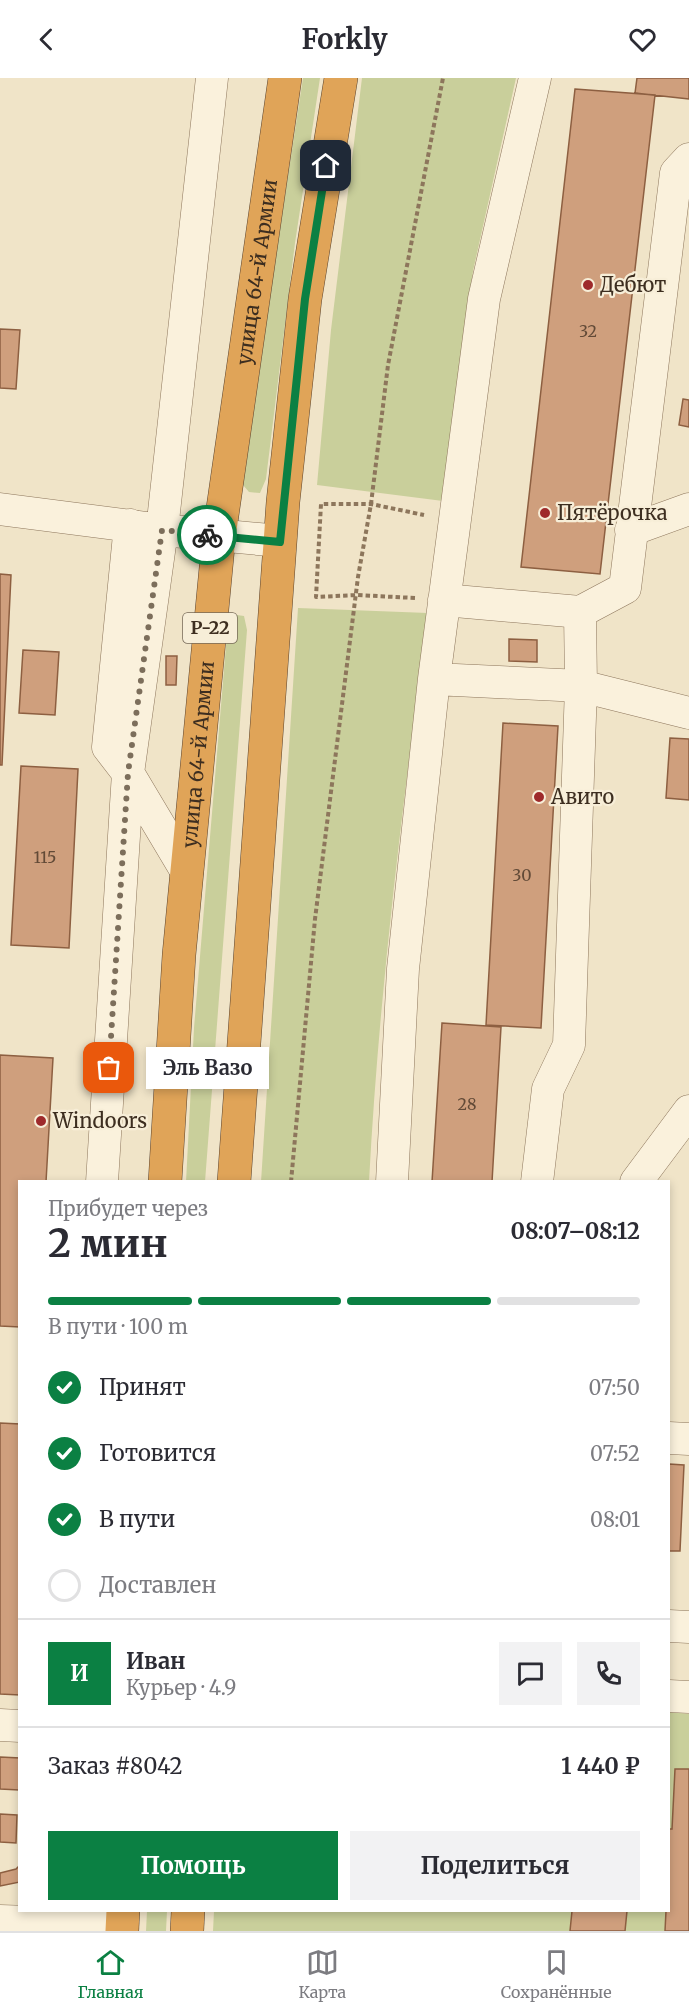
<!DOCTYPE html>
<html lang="ru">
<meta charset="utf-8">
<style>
body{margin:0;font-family:Merriweather,serif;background:#f2f2f3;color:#2b2b33;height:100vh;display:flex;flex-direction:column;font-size:22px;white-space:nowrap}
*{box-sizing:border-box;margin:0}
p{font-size:20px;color:#7c7c81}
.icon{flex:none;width:33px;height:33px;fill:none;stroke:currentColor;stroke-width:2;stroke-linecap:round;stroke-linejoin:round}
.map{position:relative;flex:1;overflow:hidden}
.drawer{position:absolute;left:18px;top:1102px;width:652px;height:732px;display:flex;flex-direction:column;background:#fff;border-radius:0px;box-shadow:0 3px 9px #0003}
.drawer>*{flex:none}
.pin{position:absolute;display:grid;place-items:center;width:51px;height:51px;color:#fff;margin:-26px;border-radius:12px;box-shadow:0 3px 9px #0006}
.courier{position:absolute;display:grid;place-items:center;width:60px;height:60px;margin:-30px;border:4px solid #0b8043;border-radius:50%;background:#fff;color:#222;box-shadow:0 2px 8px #0007}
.bubble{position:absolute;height:42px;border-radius:0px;background:#fff;box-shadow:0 3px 9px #0003;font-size:20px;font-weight:700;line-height:42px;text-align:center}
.summary em{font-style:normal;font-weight:700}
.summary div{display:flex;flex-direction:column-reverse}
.summary{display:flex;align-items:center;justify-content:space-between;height:102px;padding:0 30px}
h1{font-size:39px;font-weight:700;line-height:45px}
.bar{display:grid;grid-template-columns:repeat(4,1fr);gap:9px 6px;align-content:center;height:72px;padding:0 30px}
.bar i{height:8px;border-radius:4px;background:#e1e1e2}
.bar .active{background:#0b8043}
.bar p{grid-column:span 4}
.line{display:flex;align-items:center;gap:15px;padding:0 30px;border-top:2px solid #e1e1e2}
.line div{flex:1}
.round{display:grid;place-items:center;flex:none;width:63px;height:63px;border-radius:0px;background:#f2f2f3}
ol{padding:0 30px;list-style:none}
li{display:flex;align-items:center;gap:18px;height:66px}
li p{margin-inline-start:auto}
li .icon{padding:6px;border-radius:50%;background:#0b8043;color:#fff;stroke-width:4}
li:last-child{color:#7c7c81}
li i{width:33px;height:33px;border:3px solid #e1e1e2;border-radius:50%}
.action{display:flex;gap:12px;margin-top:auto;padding:12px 30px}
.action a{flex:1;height:69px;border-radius:0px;background:#0b8043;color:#fff;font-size:24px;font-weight:700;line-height:69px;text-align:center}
.action a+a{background:#f2f2f3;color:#2b2b33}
header{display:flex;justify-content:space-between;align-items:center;height:78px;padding:0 30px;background:#fff;font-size:27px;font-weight:700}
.menu{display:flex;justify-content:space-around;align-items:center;height:84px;border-top:2px solid #e1e1e2;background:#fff;font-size:16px;color:#7c7c81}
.menu a{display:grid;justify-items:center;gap:3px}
.menu .active{color:#0b8043}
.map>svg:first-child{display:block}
</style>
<header><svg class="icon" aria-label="back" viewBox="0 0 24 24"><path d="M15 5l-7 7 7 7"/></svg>Forkly<svg class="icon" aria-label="heart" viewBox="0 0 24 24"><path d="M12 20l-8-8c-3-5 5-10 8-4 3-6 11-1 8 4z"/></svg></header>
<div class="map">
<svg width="689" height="1853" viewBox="0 0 689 1853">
<rect width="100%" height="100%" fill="#f0e4c8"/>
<path fill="#c9cf9b" d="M303,0H320L295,165L266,401L260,415L249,414L243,407V391Z
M362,0H516L473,193L443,423L317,407L331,252Z
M298,530L428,535C403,724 379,913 369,1104H261Z
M237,537L244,538L247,552L205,1104H186L194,950L228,544Z
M669,1634L689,1636V1853H213L214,1833H669Z
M147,1833H167L166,1853H146Z"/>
<path fill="#cf9f7d" stroke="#8d5f41" stroke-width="1.5" d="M637,0H689V21L635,15Z
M575,11L655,17L600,496L521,489Z
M0,251L20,252L16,311L0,310Z
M683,321L689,322V349L679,347Z
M0,496L11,497L2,687H0Z
M509,561L537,562V584L509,583Z
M23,572L59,574L55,637L19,635Z
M166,578H177L176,607H166Z
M503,645L558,648L541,950L486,947Z
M670,660L689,661V722L666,720Z
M21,688L78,691L69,870L11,867Z
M442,945L501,949L492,1104H432Z
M0,977L53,980L46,1104H20V1249L0,1248Z
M0,1345L20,1346V1617L0,1616Z
M669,1386L684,1387L680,1473H669Z
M0,1679L20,1680L19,1712L0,1711Z
M675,1691H689V1853H665L666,1833H669V1751H672Z
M0,1736L17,1737L16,1765L0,1764Z
M20,1787V1804L0,1808V1795L16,1791Z
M572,1833H627L625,1853H570Z"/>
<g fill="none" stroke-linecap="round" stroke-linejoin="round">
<defs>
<path id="minor" d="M0,431L162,452L280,463
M130,447L108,669L128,695L187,794
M631,452L689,431
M444,522L580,534L625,510L676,95L689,81
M580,534L581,608L689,635
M434,601L581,608L569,967L548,1011L537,1104
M102,1104L128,695L162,452L212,0
M392,1104L403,891L434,601L484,221L535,0
M636,1104L689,1033
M669,1360L689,1361
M669,1548L689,1549
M669,1618L689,1619
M0,1647L20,1648
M0,1843L122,1847"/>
<g id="highway">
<path id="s1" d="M165,1104L179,877L219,458L285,0"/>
<path d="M234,1104L283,424L305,221L341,0"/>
<path d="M122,1853L123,1833"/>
<path d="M187,1853L188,1833"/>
</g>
</defs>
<use href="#minor" stroke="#8d765c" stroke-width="33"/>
<use href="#highway" stroke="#5b4430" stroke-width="34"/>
<path stroke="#8d765c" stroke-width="4" stroke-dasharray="4.5 3" stroke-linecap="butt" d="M415,520L356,517L316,519L321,426H371L424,437
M291,1104L315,841L358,499L371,426L388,287L443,0"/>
<use href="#minor" stroke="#faf1dc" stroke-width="32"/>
<use href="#highway" stroke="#e0a458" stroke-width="33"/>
</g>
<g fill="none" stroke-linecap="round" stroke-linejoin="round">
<path stroke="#7c6e5b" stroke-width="6" stroke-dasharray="0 10.8" d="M109,990L128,695L162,452L207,457"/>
<path stroke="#0b8043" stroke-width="8" d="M207,457L280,464L305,221L326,88"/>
</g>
<g fill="#9e2a2b" stroke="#f7eed8" stroke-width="2">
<circle cx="588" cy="207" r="6"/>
<circle cx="545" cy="435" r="6"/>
<circle cx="539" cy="719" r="6"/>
<circle cx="41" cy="1043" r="6"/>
</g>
<g text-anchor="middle" stroke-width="4.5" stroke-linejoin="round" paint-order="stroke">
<g font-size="16" fill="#624a37">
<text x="588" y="259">32</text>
<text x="45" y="785">115</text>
<text x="522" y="803">30</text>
<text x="467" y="1032">28</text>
</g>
<rect fill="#f7eed8" stroke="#756857" stroke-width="1.5" x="183" y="535" width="54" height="30" rx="4.5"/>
<g font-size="18" font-weight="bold" fill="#3d2e20">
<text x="210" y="556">Р-22</text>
</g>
<g font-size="20" fill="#3d2e20" stroke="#f7eed8">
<text dy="7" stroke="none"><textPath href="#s1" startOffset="915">улица 64-й Армии</textPath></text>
<text dy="7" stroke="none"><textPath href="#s1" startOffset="429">улица 64-й Армии</textPath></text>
</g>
<g font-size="20" fill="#3d2e20" stroke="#f7eed8" text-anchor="start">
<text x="600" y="214">Дебют</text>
<text x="557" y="442">Пятёрочка</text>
<text x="551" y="726">Авито</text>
<text x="53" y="1050">Windoors</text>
</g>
</g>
</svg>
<div class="pin" style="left:109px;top:990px;background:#ea580c"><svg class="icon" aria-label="bag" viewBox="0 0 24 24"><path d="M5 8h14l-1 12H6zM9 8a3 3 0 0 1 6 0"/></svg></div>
<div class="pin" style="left:326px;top:88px;background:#1f2937"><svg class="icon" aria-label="home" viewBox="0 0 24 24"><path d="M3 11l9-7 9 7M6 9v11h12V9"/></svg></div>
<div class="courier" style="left:207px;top:457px"><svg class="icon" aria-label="bike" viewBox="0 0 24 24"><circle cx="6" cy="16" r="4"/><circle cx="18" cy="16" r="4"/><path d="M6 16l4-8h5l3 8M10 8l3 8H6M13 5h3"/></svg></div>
<div class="bubble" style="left:146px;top:969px;width:123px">Эль Вазо</div>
<section class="drawer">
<div class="summary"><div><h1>2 мин</h1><p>Прибудет через</p></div><em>08:07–08:12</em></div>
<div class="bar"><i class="active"></i><i class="active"></i><i class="active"></i><i></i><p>В пути · 100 m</p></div>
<ol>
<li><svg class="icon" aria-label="check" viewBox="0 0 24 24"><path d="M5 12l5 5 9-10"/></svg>Принят<p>07:50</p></li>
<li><svg class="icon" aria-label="check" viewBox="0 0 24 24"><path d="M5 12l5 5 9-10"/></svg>Готовится<p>07:52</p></li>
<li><svg class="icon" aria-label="check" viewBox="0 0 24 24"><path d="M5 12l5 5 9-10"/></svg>В пути<p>08:01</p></li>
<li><i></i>Доставлен</li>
</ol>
<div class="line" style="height:108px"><b class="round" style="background:#0b8043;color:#fff">И</b><div><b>Иван</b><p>Курьер · 4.9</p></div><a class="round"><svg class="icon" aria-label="chat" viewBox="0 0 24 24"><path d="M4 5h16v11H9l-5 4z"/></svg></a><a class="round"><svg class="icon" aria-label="phone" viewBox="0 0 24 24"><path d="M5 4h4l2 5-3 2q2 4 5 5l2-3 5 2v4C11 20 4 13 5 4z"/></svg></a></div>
<div class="line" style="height:78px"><div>Заказ #8042</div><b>1 440 ₽</b></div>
<div class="action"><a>Помощь</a><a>Поделиться</a></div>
</section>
</div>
<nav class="menu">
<a class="active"><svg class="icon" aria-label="home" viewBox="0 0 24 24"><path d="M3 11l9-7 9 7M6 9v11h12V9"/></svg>Главная</a>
<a><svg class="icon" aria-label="map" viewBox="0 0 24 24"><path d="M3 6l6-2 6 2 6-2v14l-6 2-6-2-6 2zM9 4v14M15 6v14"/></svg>Карта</a>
<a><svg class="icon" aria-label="saved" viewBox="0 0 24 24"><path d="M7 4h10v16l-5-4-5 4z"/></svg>Сохранённые</a>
</nav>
